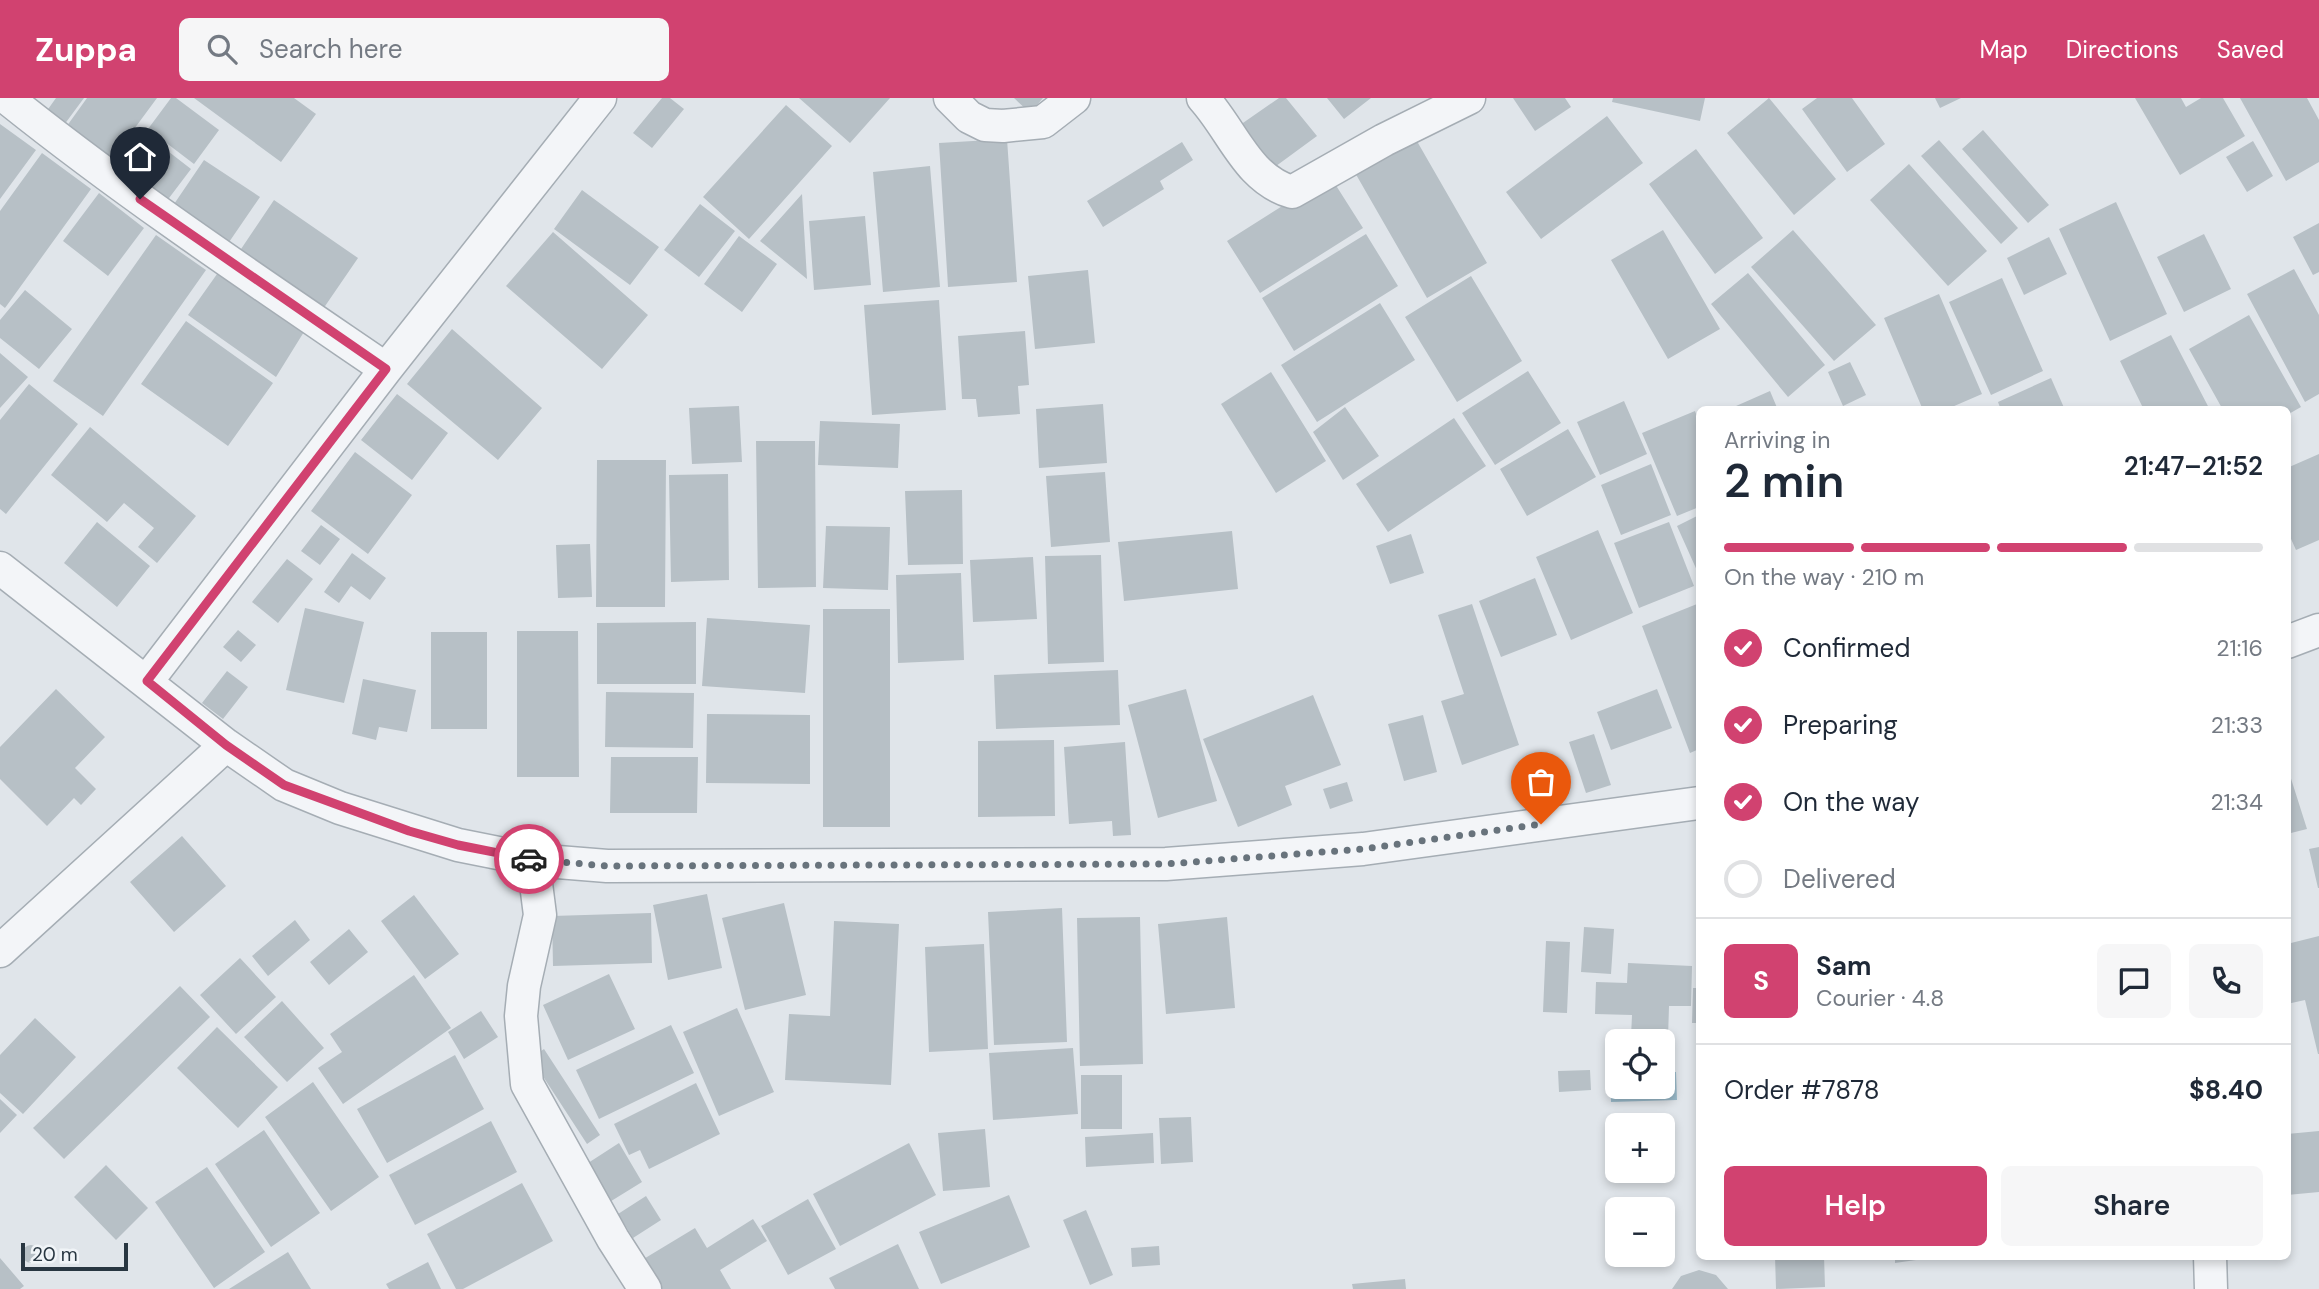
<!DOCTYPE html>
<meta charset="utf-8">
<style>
body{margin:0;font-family:"DM Sans",sans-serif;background:#f6f6f7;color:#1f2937;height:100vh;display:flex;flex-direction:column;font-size:26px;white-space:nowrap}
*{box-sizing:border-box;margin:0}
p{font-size:23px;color:#747a83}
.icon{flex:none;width:38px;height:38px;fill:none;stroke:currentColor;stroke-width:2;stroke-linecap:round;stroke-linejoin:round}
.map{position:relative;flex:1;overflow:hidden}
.sheet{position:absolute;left:1696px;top:308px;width:595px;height:854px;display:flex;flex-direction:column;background:#fff;border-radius:10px;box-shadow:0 4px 10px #0003}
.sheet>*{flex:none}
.fabs{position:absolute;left:1605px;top:931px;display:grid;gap:14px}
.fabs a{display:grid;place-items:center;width:70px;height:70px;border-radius:10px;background:#fff;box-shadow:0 4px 10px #0003;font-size:35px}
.scale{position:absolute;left:21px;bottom:18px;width:107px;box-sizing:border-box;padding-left:7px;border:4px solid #283641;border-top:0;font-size:19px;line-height:24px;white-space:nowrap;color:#283641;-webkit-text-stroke:5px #f0f4f7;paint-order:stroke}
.pin{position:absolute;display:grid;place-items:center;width:60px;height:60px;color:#fff;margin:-72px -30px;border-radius:50% 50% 50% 0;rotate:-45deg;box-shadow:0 0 7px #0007}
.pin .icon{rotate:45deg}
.courier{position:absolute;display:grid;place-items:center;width:70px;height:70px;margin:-35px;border:5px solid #d14270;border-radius:50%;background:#fff;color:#222;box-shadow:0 2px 9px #0007}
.summary em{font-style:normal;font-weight:600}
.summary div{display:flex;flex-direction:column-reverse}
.summary{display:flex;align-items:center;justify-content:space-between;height:119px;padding:0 28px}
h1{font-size:46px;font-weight:600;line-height:52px}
.bar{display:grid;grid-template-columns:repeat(4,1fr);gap:10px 7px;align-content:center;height:84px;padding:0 28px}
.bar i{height:9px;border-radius:5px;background:#e0e1e3}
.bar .current{background:#d14270}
.bar p{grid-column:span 4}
.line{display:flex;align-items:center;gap:18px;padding:0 28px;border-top:2px solid #e0e1e3}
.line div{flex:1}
.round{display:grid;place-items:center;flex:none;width:74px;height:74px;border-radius:10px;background:#f6f6f7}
ol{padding:0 28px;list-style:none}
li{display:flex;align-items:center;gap:21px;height:77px}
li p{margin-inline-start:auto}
li .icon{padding:7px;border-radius:50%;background:#d14270;color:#fff;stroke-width:4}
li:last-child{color:#747a83}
li i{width:38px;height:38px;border:4px solid #e0e1e3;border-radius:50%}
.cta{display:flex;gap:14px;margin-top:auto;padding:14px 28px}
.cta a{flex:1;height:80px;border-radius:10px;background:#d14270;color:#fff;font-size:28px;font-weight:600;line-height:80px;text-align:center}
.cta a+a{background:#f6f6f7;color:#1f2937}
header{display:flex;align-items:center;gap:42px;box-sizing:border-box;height:98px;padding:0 35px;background:#d14270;color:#fff}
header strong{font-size:33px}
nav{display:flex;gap:38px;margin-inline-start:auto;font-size:24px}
.search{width:490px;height:63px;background:#f6f6f7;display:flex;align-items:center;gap:18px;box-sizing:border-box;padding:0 24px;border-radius:10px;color:#747a83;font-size:26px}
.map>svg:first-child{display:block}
</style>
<header>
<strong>Zuppa</strong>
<div class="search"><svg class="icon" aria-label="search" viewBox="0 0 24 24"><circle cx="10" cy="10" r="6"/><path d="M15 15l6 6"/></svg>Search here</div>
<nav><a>Map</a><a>Directions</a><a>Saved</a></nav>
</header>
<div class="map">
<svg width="2319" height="1191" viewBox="0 0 2319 1191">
<rect width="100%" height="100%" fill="#e0e5ea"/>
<path fill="#9abaca" d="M1663,974H1676L1677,1002L1611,1004L1610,975H1617V989H1662Z"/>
<path fill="#b7c0c6" d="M56,0H84L64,27L46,14Z
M87,0H157L109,65L64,32Z
M171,0H176L219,32L194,66L148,31Z
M194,0H294L316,16L281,64Z
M662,0H670L684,11L652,50L633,35Z
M799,0H890L850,45Z
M1014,0H1043L1030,15Z
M1279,0H1286L1317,38L1272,71L1240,27Z
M1327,0H1371L1344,21Z
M1513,0H1565L1571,9L1535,33Z
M1613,0H1705L1700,23L1612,4Z
M1769,0L1836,81L1794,117L1727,35Z
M1817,0H1852L1885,46L1847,74L1802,11Z
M1935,0H1961L1940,10Z
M2135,0H2181L2186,9L2201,0H2223L2245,38L2180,77Z
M2240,0H2307L2319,22V64L2286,83Z
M786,7L832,48L749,141L703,99Z
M1607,18L1643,65L1541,141L1506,94Z
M0,26L36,52L0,101Z
M1983,32L2049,107L2028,125L1962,51Z
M142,33L191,71L163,108L113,70Z
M1414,38L1487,165L1427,200L1354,73Z
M1007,41L1017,184L948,189L939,45Z
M1939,42L2018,130L2001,146L1921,58Z
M2253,43L2273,78L2247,94L2226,59Z
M1182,44L1193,62L1160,83L1164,91L1103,129L1087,103Z
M1696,51L1763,140L1715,176L1649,86Z
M42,55L91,91L5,210L0,206V113Z
M204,62L260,99L225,150L170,112Z
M1909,66L1987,153L1948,188L1870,102Z
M930,68L940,189L883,194L873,74Z
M1330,78L1363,130L1260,195L1227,143Z
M582,92L659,149L630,187L554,131Z
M99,95L144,130L108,178L63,143Z
M802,96L807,181L760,143Z
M274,102L358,160L321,214L237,157Z
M2116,104L2167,216L2110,243L2059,131Z
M700,106L735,133L699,179L664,152Z
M865,118L871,187L814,192L809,123Z
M2319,125V174L2313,177L2293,139Z
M1663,132L1720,231L1668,261L1611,162Z
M1793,132L1876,227L1834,263L1751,169Z
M553,134L648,217L602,271L506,188Z
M1366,136L1398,188L1294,253L1262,200Z
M2204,136L2231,191L2184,214L2157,159Z
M156,137L206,172L103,318L53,283Z
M739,138L777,166L742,214L704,186Z
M2049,139L2067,176L2024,197L2007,160Z
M222,169L307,229L276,279L188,217Z
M2294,171L2319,217V296L2305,304L2247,196Z
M1088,172L1095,245L1035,251L1028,178Z
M1748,175L1825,267L1788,299L1711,206Z
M1471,178L1522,263L1457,304L1405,219Z
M2002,180L2043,273L1991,297L1949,204Z
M25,192L72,231L39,271L0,240V222Z
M1939,196L1982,296L1945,312H1923L1884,220Z
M939,202L946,312L872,317L864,207Z
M1380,205L1415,262L1317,324L1281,267Z
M2249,217L2301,309L2287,317V312H2223L2189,251Z
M186,223L273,285L228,348L141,286Z
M452,231L542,310L498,362L407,286Z
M1025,233L1029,287L1018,288L1020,316L978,319L976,301H962L958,238Z
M2171,237L2210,312H2144L2120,263Z
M0,255L28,279L0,310Z
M1850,264L1866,297L1843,308L1828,274Z
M1528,273L1561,325L1495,367L1462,315Z
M1271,274L1326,363L1276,395L1221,306Z
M2051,280L2065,312H2001L1998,304Z
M29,286L78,326L6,416L0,411V322Z
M1770,293L1778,312H1727Z
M397,296L448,335L412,382L361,342Z
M1624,303L1647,356L1600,377L1577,324Z
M1103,306L1107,365L1039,370L1036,311Z
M739,308L742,364L692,366L689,310Z
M1345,309L1379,358L1343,382L1313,334Z
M1695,313L1699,324V409L1677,418L1642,335Z
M1454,320L1486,368L1388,434L1356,386Z
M820,323L900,326L898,370L818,367Z
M90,329L196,418L157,465L138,449L154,430L124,405L107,424L51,377Z
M1568,331L1596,379L1527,418L1500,371Z
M756,343H815L816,489L758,490Z
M355,354L412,397L368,456L311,413Z
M2319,356V442L2296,452L2287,432V370Z
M597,362H666L665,509H596Z
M1651,366L1671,417L1621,437L1601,387Z
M1105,374L1110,444L1051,449L1046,378Z
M728,376L729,482L671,484L669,377Z
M962,392L963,466L908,467L905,393Z
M1699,417V477L1677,428Z
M97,424L150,468L117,509L64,465Z
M1669,424L1694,488L1639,510L1614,445Z
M321,427L340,441L320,467L301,453Z
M826,428L890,429L888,492L823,490Z
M1598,432L1633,515L1571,542L1536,459Z
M1232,433L1238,491L1124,503L1118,444Z
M1411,436L1424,475L1390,486L1376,448Z
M590,446L592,499L558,500L556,447Z
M352,455L386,480L370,502L351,488L339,505L324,494Z
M1101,457L1104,564L1048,566L1045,458Z
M1033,459L1037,521L973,524L970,462Z
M287,461L313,481L278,525L252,504Z
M961,475L964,562L898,565L896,477Z
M1535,480L1557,537L1501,559L1479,503Z
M1472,506L1519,647L1462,667L1441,603L1464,596L1438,517Z
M1697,506L1699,651L1690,655L1642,528Z
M305,510L364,524L344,605L286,592Z
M823,511H890V729H823Z
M707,520L810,527L805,595L702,588Z
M696,524V586H597V525Z
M238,532L256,547L241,564L223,549Z
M517,533H578L579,679H517Z
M431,534H487V631H431Z
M1118,572L1120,627L996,631L994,577Z
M227,573L248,589L223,621L202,605Z
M363,581L416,592L407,634L379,629L376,642L352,636Z
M56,591L105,639L75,670L96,691L81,707L74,700L47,728L0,681V649Z
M1186,591L1217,703L1158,720L1128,607Z
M1657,591L1672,630L1611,652L1597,614Z
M606,594L694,595L693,650L605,649Z
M1313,597L1341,667L1285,688L1292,707L1238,729L1203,641Z
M707,616L810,617V686L706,685Z
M1423,617L1437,674L1404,683L1388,626Z
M1594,636L1611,687L1586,695L1569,644Z
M1054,642L1055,718L978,719V643Z
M1125,644L1131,737L1113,738L1112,723L1069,726L1064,649Z
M611,659H698L697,715H610Z
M2287,668L2307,731L2287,736Z
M1347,684L1353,703L1330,711L1323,691Z
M182,738L226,788L174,834L130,784Z
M2319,749V790H2318L2309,751Z
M707,796L722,870L668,882L653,807Z
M414,797L459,856L425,881L381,823Z
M784,805L806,897L745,912L722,820Z
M1062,810L1067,944L994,947L988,814Z
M651,815L652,865L553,868L552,818Z
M1140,819L1143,966L1080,968L1077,820Z
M1227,819L1235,910L1166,916L1158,826Z
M295,822L310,842L268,878L252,858Z
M834,823L899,826L891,987L785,982L789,916L830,918Z
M1584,829L1614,831L1611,876L1581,874Z
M349,831L368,854L329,887L310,864Z
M2319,838V956H2318L2305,902L2287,906V846Z
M1546,843L1570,844L1567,915L1543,914Z
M984,846L988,951L929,954L925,849Z
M240,860L276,899L236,936L200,897Z
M1628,865L1692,868L1691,908H1669L1668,940L1631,939L1632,917L1595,916L1596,884L1627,885Z
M609,876L635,931L568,962L543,907Z
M414,877L451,930L343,1006L318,970L342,954L330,936Z
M180,888L210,919L64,1061L33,1030Z
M1693,890H1699V925H1692Z
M282,903L324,950L287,984L244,939Z
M737,910L774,994L719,1018L683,934Z
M481,913L498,939L464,961L448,934Z
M35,920L76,959L23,1016L0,995V957Z
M671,927L694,975L599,1021L576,972Z
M217,929L278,989L238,1030L177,970Z
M1073,950L1078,1016L993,1022L989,955Z
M544,951L600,1037L587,1046L531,960Z
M455,957L484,1011L387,1065L357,1011Z
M1590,972L1591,992L1559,994L1558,973Z
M1081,977H1122V1031H1081Z
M313,984L379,1079L331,1113L265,1019Z
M696,985L720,1036L649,1071L640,1052L629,1057L614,1026Z
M0,1001L17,1017L0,1035Z
M1191,1019L1193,1064L1161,1066L1159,1020Z
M491,1023L517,1074L415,1127L389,1077Z
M985,1031L990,1089L943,1093L938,1035Z
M264,1032L320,1115L271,1149L215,1066Z
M2319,1033V1094L2287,1097V1036Z
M1153,1035L1154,1065L1086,1069L1085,1039Z
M619,1045L642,1084L608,1105L585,1067Z
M909,1045L936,1097L840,1148L813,1096Z
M106,1067L148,1110L116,1142L74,1099Z
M207,1069L265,1154L214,1190L155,1104Z
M522,1085L553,1143L463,1191H456L427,1136Z
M1009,1097L1030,1149L941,1186L919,1134Z
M646,1098L661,1122L633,1140L618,1116Z
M808,1101L836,1151L788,1177L761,1128Z
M1086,1112L1113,1177L1090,1187L1063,1122Z
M753,1121L767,1143L720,1172L731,1191H659L642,1162L695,1130L707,1150Z
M898,1146L919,1191H835L829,1180Z
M22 1156a9 9 0 1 1 18 0a9 9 0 1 1-18 0Z
M1159,1148L1160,1167L1132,1169L1131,1150Z
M288,1154L311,1191H229Z
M1775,1158H1824L1825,1189L1776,1191Z
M1895,1158H1930V1160L1895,1165Z
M0,1160L24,1188L20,1191H0Z
M428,1164L441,1191H389L386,1186Z
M1699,1172L1716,1177L1728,1191H1672L1681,1178Z
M1405,1181L1406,1191H1353L1352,1186Z"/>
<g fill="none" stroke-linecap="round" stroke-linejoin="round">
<defs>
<path id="minor" d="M7,0C128,97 257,183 386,271
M950,0L969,19L985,27L1003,28L1043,24L1074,0
M1203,0C1233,33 1247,81 1292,94L1384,42L1469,0
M0,470L226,647L284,687L340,710L458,747L533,762L607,768L1166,766L1363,751L1699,705
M2287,544L2319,532
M147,583L386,271L600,0
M533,762L540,817L524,888L521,918L527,986L613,1141L645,1191
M0,853L226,647
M2210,1158L2211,1191"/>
</defs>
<use href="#minor" stroke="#a5adb4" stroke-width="35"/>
<use href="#minor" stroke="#f3f5f8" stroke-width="32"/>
</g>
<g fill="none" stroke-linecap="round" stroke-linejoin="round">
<path stroke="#68737c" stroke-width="7" stroke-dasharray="0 12.6" d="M529,761L607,768L1166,766L1363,751L1541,726"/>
<path stroke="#d14270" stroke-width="9" d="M140,101L386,271L147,583L226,647L284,687L409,733L458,747L529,761"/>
</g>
</svg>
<div class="fabs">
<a><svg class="icon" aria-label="locate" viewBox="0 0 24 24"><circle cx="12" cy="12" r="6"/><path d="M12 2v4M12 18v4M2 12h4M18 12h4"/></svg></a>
<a>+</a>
<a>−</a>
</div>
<div class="scale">20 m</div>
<div class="pin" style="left:1541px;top:726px;background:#ea580c"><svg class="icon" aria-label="bag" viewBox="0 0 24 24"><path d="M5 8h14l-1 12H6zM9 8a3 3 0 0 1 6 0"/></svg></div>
<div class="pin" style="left:140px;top:101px;background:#1f2937"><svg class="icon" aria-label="home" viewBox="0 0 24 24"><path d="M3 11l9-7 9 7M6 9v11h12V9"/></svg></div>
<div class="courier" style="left:529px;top:761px"><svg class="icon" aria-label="car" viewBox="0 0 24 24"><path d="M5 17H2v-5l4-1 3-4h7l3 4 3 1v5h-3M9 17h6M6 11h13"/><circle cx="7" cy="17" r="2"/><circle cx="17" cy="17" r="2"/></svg></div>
<section class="sheet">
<div class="summary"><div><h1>2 min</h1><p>Arriving in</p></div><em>21:47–21:52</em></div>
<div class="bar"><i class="current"></i><i class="current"></i><i class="current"></i><i></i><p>On the way · 210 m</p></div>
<ol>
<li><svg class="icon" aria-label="check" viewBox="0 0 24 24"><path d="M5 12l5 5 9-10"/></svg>Confirmed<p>21:16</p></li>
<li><svg class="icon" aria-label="check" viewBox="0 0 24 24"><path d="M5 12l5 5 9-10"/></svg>Preparing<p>21:33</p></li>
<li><svg class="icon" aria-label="check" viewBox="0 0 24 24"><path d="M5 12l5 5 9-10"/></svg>On the way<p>21:34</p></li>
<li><i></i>Delivered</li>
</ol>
<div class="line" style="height:126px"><b class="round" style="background:#d14270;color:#fff">S</b><div><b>Sam</b><p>Courier · 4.8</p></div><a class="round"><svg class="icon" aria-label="chat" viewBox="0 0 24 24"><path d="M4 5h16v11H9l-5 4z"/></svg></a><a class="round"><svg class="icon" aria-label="phone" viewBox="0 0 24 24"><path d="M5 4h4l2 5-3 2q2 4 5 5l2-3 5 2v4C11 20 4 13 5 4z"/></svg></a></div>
<div class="line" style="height:91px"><div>Order #7878</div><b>$8.40</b></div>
<div class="cta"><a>Help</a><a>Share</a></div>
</section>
</div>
